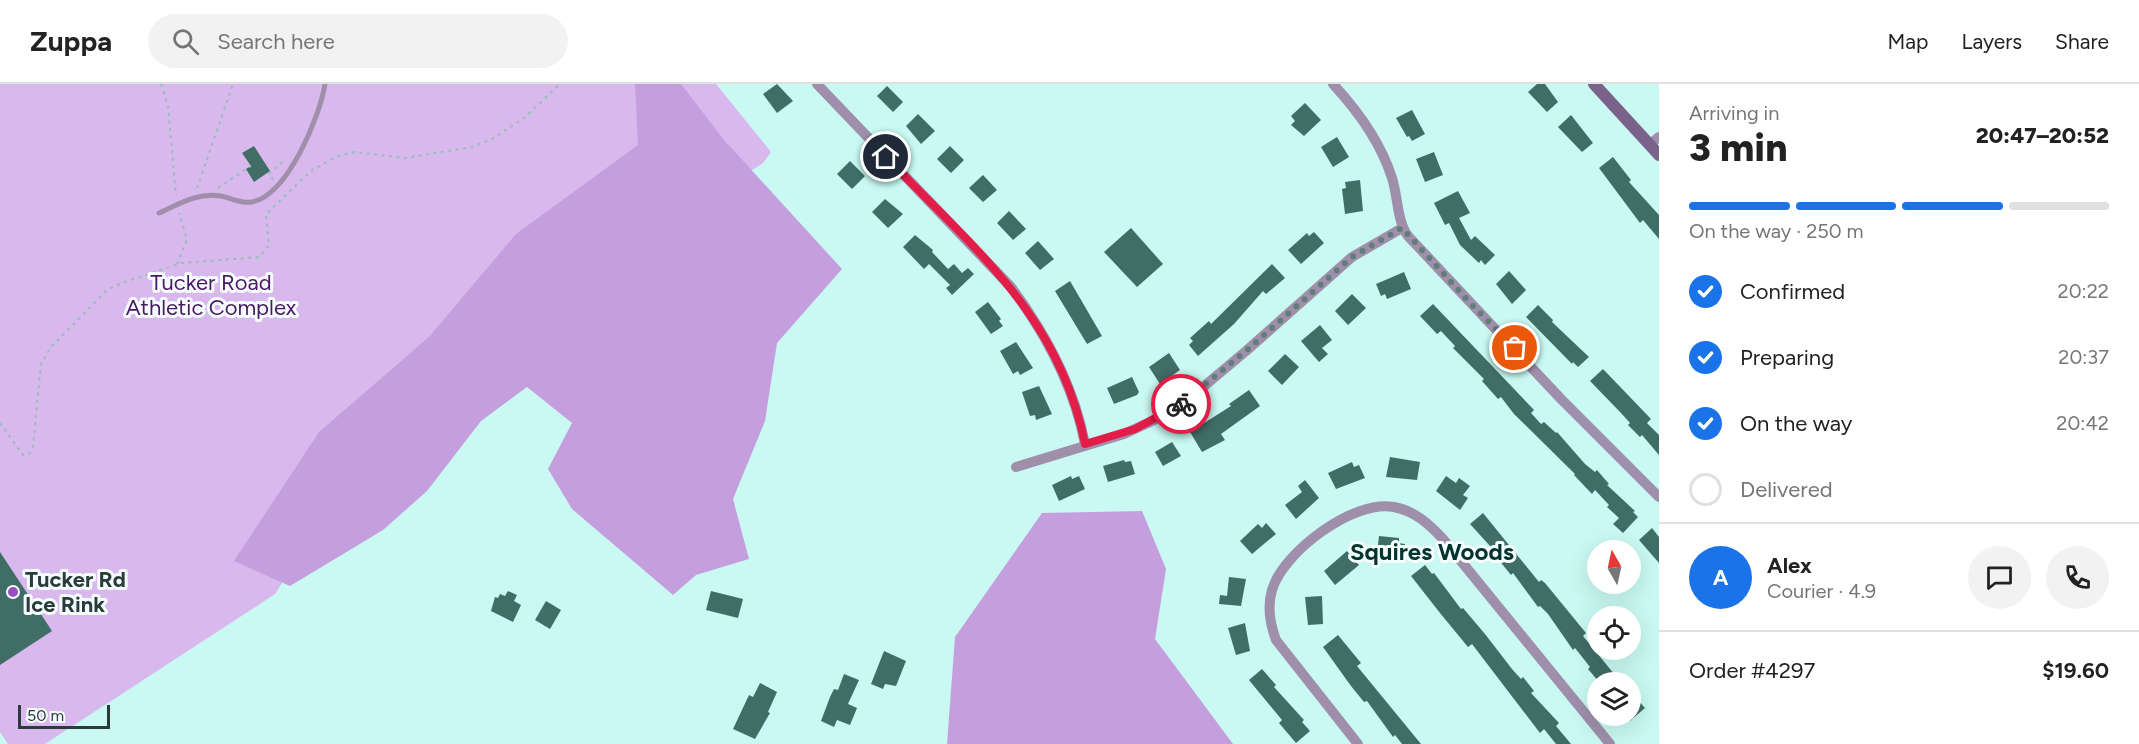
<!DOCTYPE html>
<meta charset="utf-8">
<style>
body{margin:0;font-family:Figtree,sans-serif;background:#f2f2f2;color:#222;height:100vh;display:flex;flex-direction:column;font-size:22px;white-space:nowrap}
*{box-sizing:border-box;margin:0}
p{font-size:20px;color:#767676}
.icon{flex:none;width:33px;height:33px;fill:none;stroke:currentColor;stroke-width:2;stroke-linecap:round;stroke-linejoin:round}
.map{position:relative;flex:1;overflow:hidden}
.drawer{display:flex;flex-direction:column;background:#fff;width:480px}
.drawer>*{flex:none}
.needle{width:39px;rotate:351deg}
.fabs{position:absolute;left:1587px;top:456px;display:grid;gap:12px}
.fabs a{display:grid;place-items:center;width:54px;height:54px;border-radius:50%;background:#fff;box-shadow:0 6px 24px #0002;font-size:30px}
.scale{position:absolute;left:18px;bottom:15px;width:92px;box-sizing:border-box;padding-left:6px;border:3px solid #293c3a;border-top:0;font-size:16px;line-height:21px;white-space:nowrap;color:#293c3a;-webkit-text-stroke:4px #f4fdfc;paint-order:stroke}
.pin{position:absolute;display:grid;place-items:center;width:51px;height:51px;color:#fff;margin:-26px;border:3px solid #fff;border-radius:50%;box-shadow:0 2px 6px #0007}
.courier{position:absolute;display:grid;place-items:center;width:60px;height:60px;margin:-30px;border:4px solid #e11d48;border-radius:50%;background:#fff;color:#222;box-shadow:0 2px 8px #0007}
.headline em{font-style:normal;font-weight:800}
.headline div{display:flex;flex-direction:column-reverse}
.headline{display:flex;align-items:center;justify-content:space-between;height:102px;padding:0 30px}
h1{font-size:39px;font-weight:800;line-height:45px}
.bar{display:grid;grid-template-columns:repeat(4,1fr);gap:9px 6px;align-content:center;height:72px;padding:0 30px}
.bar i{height:8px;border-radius:4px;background:#e0e0e0}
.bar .current{background:#1a73e8}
.bar p{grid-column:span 4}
.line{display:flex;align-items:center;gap:15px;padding:0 30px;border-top:2px solid #e0e0e0}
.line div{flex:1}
.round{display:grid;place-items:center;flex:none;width:63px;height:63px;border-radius:32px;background:#f2f2f2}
ol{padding:0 30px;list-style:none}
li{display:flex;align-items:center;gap:18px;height:66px}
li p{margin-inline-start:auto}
li .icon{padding:6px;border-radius:50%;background:#1a73e8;color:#fff;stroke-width:4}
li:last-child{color:#767676}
li i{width:33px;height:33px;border:3px solid #e0e0e0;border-radius:50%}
header{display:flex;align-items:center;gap:36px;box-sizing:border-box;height:84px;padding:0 30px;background:#fff;border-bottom:2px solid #e0e0e0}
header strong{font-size:28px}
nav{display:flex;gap:33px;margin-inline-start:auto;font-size:21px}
.search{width:420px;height:54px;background:#f2f2f2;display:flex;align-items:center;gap:15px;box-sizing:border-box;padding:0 21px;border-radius:33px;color:#767676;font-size:22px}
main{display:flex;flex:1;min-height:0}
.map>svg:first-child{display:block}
</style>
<header>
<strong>Zuppa</strong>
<div class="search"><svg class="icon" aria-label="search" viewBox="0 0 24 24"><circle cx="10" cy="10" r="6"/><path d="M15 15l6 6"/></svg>Search here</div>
<nav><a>Map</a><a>Layers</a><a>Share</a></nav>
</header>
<main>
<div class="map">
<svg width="1659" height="660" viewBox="0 0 1659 660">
<rect width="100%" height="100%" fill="#c9f9f2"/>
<path fill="#d8b8ed" d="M0,0H716L771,68L763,79L672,139L302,468L275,510L45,660H8L0,648Z"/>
<path fill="#c59ede" d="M635,0H681L724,56L842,185L777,259L765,337L733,415L749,475L696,491L673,511L572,425L548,385L572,339L527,303L481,337L427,407L383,446L290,502L234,477L319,348L429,253L516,150L638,61Z
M1142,427L1166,485L1155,555L1233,660H947L955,553L1042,429Z"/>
<path fill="#416d67" d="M777,0L793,17L777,29L763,10Z
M1537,0H1545L1558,18L1547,28L1528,8Z
M887,2L903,18L893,28L877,12Z
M1305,19L1321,36L1304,52L1291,41L1295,37L1291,32Z
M1412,26L1425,50L1412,57L1409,52L1407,53L1396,34Z
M918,30L935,47L921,60L906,42Z
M1571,31L1593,59L1582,68L1558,43Z
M1337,53L1349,73L1333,83L1321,63Z
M254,62L270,87L254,98L246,85L251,82L242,69Z
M950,62L964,76L951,89L937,75Z
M1434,68L1443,91L1425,98L1416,75Z
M1613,73L1631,96L1629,98L1659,131V155L1643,136L1640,139L1599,84Z
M850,77L865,92L852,105L837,90Z
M983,91L997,106L983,118L969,104Z
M1360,96L1363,127L1345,130L1342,105L1346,104L1345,98Z
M1458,107L1470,129L1459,134L1471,156L1475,152L1495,171L1485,181L1481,176L1479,179L1460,161L1449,139L1445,141L1434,119Z
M885,115L903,130L888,144L872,128Z
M1009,127L1026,145L1013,156L997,139Z
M1131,144L1163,180L1137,203L1104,168Z
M1314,148L1324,159L1301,180L1288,166L1307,149L1309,152Z
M915,151L933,166L932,168L948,185L954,180L962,189L968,184L974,190L952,211L946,204L950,201L929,180L924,185L903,163Z
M1038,157L1054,175L1040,186L1025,169Z
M1272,180L1285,194L1266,210L1263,207L1234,240L1198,272L1189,261L1193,257L1190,254L1209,237L1211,240Z
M1509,187L1526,206L1512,220L1496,200Z
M1404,188L1411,205L1387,215L1385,210L1381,212L1376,200Z
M1070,197L1102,252L1087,260L1055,207Z
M1352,210L1366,224L1348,241L1335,227Z
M988,218L1001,235L999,237L1003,242L991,250L975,228Z
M1433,220L1534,326L1531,329L1541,340L1544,338L1556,349L1557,348L1585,380L1595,388L1597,386L1609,400L1607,401L1635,427L1633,428L1638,433L1623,449L1613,440L1619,434L1607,423L1609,421L1595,406L1592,410L1574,391L1575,390L1514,330L1501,313L1498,315L1482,297L1484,295L1453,264L1455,262L1441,247L1437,250L1420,232Z
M1538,221L1553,236L1552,238L1589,273L1578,283L1573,278L1572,280L1526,233Z
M1320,241L1332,256L1322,264L1328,270L1319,278L1301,257Z
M1016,258L1033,284L1020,291L1018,287L1013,290L1000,267Z
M1169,269L1180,286L1160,300L1149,283Z
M1285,270L1299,283L1282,301L1268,287Z
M1603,285L1651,335L1647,339L1659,351V371L1642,351L1640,353L1628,341L1630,339L1621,329L1590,297Z
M1132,293L1139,308L1137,311L1114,320L1107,304Z
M1039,302L1052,330L1036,336L1035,331L1030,332L1022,308Z
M1249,306L1260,322L1221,350L1225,356L1202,368L1190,348L1231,322L1229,320Z
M1172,358L1181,372L1163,382L1155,368Z
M1390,373L1420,378L1417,396L1386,393Z
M1124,376L1125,378L1131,377L1135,390L1108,398L1103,382Z
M1352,378L1354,383L1359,381L1365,394L1336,405L1328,389Z
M1071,392L1072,395L1079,392L1085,405L1059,417L1052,401Z
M1446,392L1456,399L1459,394L1470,402L1463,411L1468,414L1460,426L1436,407Z
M1305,396L1319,414L1296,435L1285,421L1302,408L1298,402Z
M1483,429L1539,498L1541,496L1545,499L1586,549L1583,552L1615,591L1605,598H1599L1588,585L1590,583L1575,564L1573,566L1548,530L1540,522L1538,523L1513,489L1511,491L1498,475L1500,473L1470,440Z
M1266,439L1276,450L1252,470L1240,457L1258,440L1262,444Z
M1652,444L1659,453V479L1639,456Z
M1379,452L1399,454V459L1405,460L1404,472L1377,469Z
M1347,467L1359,481L1335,501L1324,487Z
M0,468L52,547L0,581Z
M1425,481L1432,490L1434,489L1461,525L1463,524L1485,550L1512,585L1521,595L1523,593L1534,607L1531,609L1559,639L1556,642L1571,660H1556L1544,645L1540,649L1472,560L1468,563L1440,529L1411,492Z
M1229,493L1246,495L1241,522L1219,520L1220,511L1227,512Z
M508,507L517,511L514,517L521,521L513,538L491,527L495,513L498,514L500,510L505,512Z
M711,507L743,515L738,534L706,526Z
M1322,512L1323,540L1308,541L1305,513Z
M546,517L561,526L550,545L535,536Z
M1245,539L1250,567L1236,571L1228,544Z
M1338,551L1361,579L1357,582L1421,660H1402L1395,651L1393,653L1367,617L1364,618L1351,602L1323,563Z
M884,567L906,577L896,602L885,600L883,605L871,600Z
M1262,585L1276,601L1274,603L1304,636L1302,638L1310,647L1296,659L1279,639L1282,636L1249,596Z
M844,590L859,596L848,620L857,624L850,641L837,636L834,643L821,637L830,613L834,605L838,606Z
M760,599L777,608L768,628L770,629L755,655L733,645L749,611L753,613Z
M1630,607L1645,624L1630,637Z"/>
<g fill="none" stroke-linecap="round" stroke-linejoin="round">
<path stroke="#97beb8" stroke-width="2" stroke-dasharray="3 4.5" stroke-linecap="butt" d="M161,0L168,22L176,112
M273,96L269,89L284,77
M197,104L233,0
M218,104L251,82
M177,180L187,155L179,129
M0,339L23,371L30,369L33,362L41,280L51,263L107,206L122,199L181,179L259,173L269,161L266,130L312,86L336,73L354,68L405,74L472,63L492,55L524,34L560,0"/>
<path stroke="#a08fab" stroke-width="5" d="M159,129C179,120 198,108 221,112C232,114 240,120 252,118C288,111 320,32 325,0"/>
<path stroke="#a08fab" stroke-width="10" d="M817,0L1011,203C1046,250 1074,302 1085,360
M1333,0C1358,27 1381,59 1392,94C1398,112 1397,138 1408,152L1561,315L1659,413
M1650,60L1659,53
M1016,383L1124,350L1163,332L1184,319L1246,267L1352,173L1402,144
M1358,660L1276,556C1270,540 1267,523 1272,506C1283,468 1354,415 1394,423C1415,427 1429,440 1443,455L1610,660"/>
<path stroke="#7a628a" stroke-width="12" d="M1594,0L1659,71"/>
</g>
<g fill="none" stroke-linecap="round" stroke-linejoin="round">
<path stroke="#617e7a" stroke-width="6" stroke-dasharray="0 10.8" d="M1181,320L1246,267L1352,173L1402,144L1470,219L1515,264"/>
<path stroke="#e11d48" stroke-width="8" d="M886,73C972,163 1059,230 1085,360L1135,345L1181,320"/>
</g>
<circle fill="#974ec0" stroke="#f4fdfc" stroke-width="2" cx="13" cy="508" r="6"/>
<g text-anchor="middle" stroke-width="6" stroke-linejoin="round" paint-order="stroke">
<g font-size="22" fill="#4b1964" stroke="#f4fdfc">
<text x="211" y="206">Tucker Road<tspan x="211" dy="25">Athletic Complex</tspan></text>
</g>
<g font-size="22" font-weight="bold" fill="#293c3a" stroke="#f4fdfc" text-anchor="start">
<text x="25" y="503">Tucker Rd<tspan x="25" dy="25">Ice Rink</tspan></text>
</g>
<g font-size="24" font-weight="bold" fill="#02332e" stroke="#f4fdfc">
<text x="1432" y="476">Squires Woods</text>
</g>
</g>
</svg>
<div class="fabs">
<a><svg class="needle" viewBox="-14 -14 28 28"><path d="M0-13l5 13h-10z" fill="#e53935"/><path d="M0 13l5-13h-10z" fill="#767676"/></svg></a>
<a><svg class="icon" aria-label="locate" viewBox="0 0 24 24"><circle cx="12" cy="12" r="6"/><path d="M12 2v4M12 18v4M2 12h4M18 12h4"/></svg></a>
<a><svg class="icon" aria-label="layers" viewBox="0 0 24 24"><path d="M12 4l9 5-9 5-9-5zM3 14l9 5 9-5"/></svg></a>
</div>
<div class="scale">50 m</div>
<div class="pin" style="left:1515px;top:264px;background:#ea580c"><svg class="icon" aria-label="bag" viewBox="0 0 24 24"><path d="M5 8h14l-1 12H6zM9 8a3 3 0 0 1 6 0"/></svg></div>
<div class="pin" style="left:886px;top:73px;background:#1f2937"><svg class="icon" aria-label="home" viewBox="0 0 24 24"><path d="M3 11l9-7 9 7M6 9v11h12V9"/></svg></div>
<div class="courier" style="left:1181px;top:320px"><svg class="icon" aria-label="bike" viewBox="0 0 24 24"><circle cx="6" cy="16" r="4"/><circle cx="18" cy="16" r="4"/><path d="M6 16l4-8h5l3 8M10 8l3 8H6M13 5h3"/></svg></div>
</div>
<section class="drawer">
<div class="headline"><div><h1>3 min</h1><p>Arriving in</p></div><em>20:47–20:52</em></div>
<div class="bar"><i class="current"></i><i class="current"></i><i class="current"></i><i></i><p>On the way · 250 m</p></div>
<ol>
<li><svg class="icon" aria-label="check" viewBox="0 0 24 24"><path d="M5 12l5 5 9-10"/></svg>Confirmed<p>20:22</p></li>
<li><svg class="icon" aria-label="check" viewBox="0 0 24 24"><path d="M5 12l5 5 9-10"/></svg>Preparing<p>20:37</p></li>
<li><svg class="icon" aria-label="check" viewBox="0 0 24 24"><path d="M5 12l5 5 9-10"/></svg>On the way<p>20:42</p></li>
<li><i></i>Delivered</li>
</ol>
<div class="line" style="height:108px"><b class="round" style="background:#1a73e8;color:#fff">A</b><div><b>Alex</b><p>Courier · 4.9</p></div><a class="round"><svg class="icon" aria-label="chat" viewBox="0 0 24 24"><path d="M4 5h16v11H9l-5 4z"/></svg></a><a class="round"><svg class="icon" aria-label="phone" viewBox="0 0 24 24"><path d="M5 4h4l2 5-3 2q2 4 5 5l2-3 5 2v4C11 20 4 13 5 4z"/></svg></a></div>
<div class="line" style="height:78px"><div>Order #4297</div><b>$19.60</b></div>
</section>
</main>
